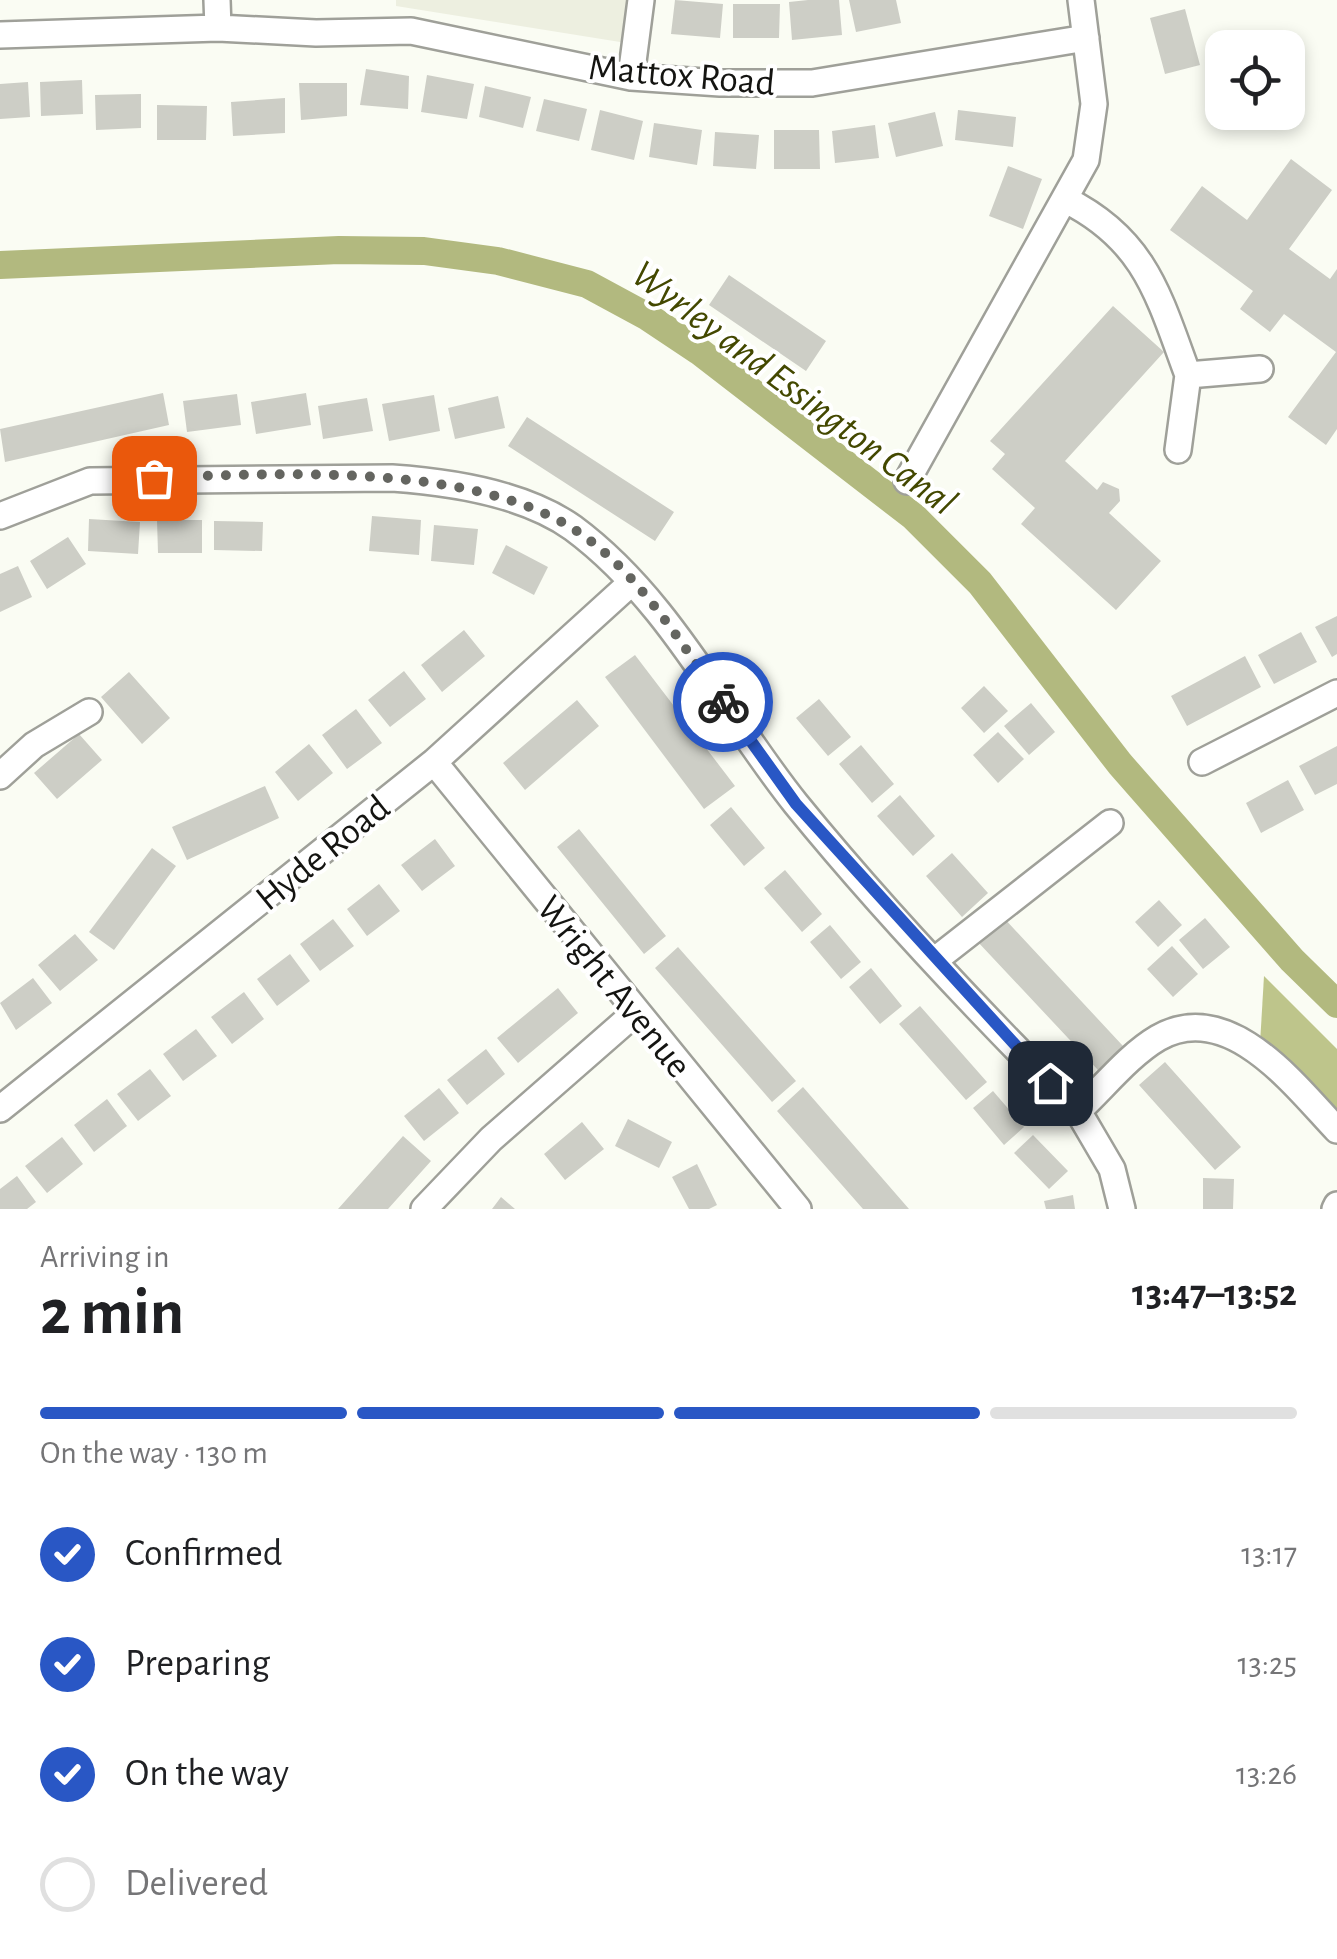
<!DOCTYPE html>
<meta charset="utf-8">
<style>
body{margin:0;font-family:"Alegreya Sans",sans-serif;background:#f6f6f6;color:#202124;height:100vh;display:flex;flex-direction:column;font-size:38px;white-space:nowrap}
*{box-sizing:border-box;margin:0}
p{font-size:32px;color:#757577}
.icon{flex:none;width:55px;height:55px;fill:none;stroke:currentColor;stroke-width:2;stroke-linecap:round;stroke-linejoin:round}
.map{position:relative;height:1209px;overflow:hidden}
.sheet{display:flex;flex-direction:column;background:#fff;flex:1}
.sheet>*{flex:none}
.controls{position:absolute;left:1205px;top:30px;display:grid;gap:20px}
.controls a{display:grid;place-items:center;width:100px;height:100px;border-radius:20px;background:#fff;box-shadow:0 5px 15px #0003;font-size:50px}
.pin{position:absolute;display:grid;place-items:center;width:85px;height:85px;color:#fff;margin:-42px;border-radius:20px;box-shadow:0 5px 15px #0006}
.courier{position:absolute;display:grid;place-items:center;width:100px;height:100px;margin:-50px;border:8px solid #2957c5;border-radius:50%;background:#fff;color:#222;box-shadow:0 2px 12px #0007}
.overview em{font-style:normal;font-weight:600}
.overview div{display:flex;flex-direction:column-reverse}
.overview{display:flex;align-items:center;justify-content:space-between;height:170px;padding:0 40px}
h1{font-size:65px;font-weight:600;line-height:75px}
.bar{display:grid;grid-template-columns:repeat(4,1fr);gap:15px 10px;align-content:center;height:120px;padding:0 40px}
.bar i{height:12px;border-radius:8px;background:#e0e0e0}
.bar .current{background:#2957c5}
.bar p{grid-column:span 4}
ol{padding:0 40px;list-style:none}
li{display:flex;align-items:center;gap:30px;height:110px}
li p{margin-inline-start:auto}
li .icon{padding:10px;border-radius:50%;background:#2957c5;color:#fff;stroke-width:4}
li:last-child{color:#757577}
li i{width:55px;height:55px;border:5px solid #e0e0e0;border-radius:50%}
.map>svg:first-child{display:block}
</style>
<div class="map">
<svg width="1337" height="1209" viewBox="0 0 1337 1209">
<rect width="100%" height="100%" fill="#fafcf3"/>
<path fill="#edefe0" d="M396,0H653L645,46L396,6Z"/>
<path fill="#bec58b" d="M1264,976L1337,1049V1124L1260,1044Z"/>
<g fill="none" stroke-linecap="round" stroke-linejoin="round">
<path stroke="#b2b97f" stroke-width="28" d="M0,265L339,250L424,251L498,261L587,284L648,317L699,351L914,517L980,583L1120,764L1292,960L1337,1004"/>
</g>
<path fill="#cdcec6" d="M675,0L723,4L720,38L671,34Z
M808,0H839L842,35L792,40L789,2Z
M849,0H896L901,23L856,32Z
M733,4H780L779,38H733Z
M1185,9L1200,65L1165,74L1150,18Z
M366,69L409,76L408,109L360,105Z
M427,75L474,84L467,119L421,112Z
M82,80L83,114L41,116L40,82Z
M28,82L30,117L0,119V84Z
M299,83H347V116L301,120Z
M485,86L531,97L523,128L479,117Z
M141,94V128L96,130L95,95Z
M285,98V133L233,136L231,102Z
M544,99L587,109L579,141L536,131Z
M157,105L207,106L206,140H157Z
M600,110L643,121L634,160L591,150Z
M958,110L1016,117L1013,147L955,140Z
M935,112L943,146L896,157L888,123Z
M654,123L702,130L697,165L649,157Z
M875,125L879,158L835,163L832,131Z
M774,130H819L820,169H774Z
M715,132L759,135L756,169L713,166Z
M1291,159L1332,190L1289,249L1330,279L1337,269V429L1326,445L1288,417L1336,352L1284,314L1270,332L1240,309L1253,291L1170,230L1202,186L1247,220Z
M1008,166L1042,179L1023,229L989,216Z
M729,275L826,341L806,371L709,305Z
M1113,306L1164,352L1065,461L1097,490L1103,482L1119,489L1120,501L1109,513L1161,561L1116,610L1021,524L1035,508L992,469L1005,454L990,441Z
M163,393L169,425L5,462L0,429Z
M306,393L311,425L256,434L251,402Z
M237,394L241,425L187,432L183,401Z
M434,395L440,431L389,441L382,404Z
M498,396L505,428L455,439L448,408Z
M367,398L373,431L323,439L318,406Z
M527,417L674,512L655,541L508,446Z
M372,516L421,520L419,555L369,551Z
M89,519L140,522L138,554L88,551Z
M157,520H202V553H158Z
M214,521L263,522L262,551L214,550Z
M434,525L478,529L474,565L431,561Z
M68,537L86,564L47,589L30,561Z
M506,545L548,567L534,595L492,573Z
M18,566L32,597L0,612V574Z
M1337,616V654L1332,657L1315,627Z
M464,630L485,656L442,692L421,665Z
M1301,632L1317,662L1274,684L1258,655Z
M635,655L735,786L704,809L605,677Z
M1245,656L1261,687L1187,726L1171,696Z
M404,671L426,699L390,727L368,700Z
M129,672L170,718L142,744L101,697Z
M984,686L1008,711L984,733L961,708Z
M819,699L851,737L828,756L796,718Z
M577,700L599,726L525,790L503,763Z
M1031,703L1055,732L1029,755L1004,726Z
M356,709L382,743L347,769L322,735Z
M998,732L1024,759L998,783L973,755Z
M79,734L102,760L57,799L34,773Z
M309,744L333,773L298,801L275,772Z
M861,745L894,784L872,803L839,764Z
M1337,746V784L1315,795L1299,766Z
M1288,780L1304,810L1261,833L1246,803Z
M265,786L279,818L187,860L172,827Z
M900,795L935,836L913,856L877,816Z
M731,807L765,848L744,866L710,825Z
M579,829L666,936L644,954L557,847Z
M435,839L455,866L422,891L401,865Z
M152,848L176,866L114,950L89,932Z
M952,853L988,893L962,917L926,876Z
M785,870L822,914L802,932L764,888Z
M379,884L400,911L367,936L347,909Z
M1159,900L1182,925L1158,947L1135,922Z
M1003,917L1123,1046L1098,1070L977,941Z
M1205,918L1230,947L1203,969L1179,940Z
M333,919L354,946L320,971L300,944Z
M830,925L861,962L841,979L810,942Z
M75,934L98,960L60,991L38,965Z
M1172,946L1198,974L1173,997L1147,969Z
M678,947L796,1081L772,1102L655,968Z
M290,954L310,981L277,1006L257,979Z
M871,968L902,1006L880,1024L849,987Z
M33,978L52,1003L16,1030L0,1003Z
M558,988L578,1013L518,1063L497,1038Z
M244,992L264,1019L232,1044L211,1017Z
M920,1006L987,1082L966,1100L899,1024Z
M196,1029L217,1056L183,1081L163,1054Z
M486,1049L505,1074L467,1105L447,1080Z
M1165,1062L1241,1147L1215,1170L1139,1085Z
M150,1069L171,1096L138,1121L117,1094Z
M803,1087L909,1209H863L777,1111Z
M439,1088L459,1113L424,1141L404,1116Z
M993,1091L1024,1127L1004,1145L973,1108Z
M107,1099L127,1126L94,1152L74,1125Z
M628,1119L672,1142L659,1168L615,1146Z
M582,1122L604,1149L565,1180L544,1154Z
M1033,1135L1068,1171L1049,1189L1014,1153Z
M403,1136L431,1161L388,1209H338Z
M62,1137L83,1164L47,1193L25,1166Z
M697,1164L717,1205L709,1209H689L672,1177Z
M17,1176L36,1202L27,1209H0V1189Z
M1203,1178L1234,1179L1233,1209H1203Z
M1073,1195L1075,1209H1046L1044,1201Z
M501,1197L515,1209H492Z"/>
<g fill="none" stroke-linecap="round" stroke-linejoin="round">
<defs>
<path id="minor" d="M217,0L218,28
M0,35L218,28L316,33L411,31L631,77L720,83H812L1086,38
M631,77L641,0
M1066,200C1146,240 1159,297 1188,375L1260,369
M1178,450L1188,375
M907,481L1086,160L1094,104L1081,0
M0,516L90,481L392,478C450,482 524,493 573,528C669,599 723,713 796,804C883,911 981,1014 1078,1111L1112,1169L1122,1209
M434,762L798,1209
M1202,762L1337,693
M0,776L34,745L89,712
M935,960L1110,823
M0,1109L434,762L632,582
M1078,1111C1103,1088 1129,1055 1158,1038C1229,997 1296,1087 1337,1130
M424,1209L491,1139L635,1013
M1335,1209L1337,1205"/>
</defs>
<use href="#minor" stroke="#9fa099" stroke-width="30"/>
<use href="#minor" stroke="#fff" stroke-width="25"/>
</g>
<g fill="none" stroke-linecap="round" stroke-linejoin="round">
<path stroke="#646560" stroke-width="10" stroke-dasharray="0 18" d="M154,478C275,473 461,463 567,525C634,564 679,641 723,702"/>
<path stroke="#2957c5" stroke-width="12" d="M723,702L796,804L1050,1083"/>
</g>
<g text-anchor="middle" stroke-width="8" stroke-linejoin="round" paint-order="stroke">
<g font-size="38" fill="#141411" stroke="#fff">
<text transform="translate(682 74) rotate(5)" y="13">Mattox Road</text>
<text transform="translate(322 852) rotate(-39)" y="13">Hyde Road</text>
<text transform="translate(615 986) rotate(51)" y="13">Wright Avenue</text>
</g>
<g font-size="40" font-style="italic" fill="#434800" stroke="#fff">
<text transform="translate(795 387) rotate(37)" y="14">Wyrley and Essington Canal</text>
</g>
</g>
</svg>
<div class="controls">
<a><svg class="icon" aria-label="locate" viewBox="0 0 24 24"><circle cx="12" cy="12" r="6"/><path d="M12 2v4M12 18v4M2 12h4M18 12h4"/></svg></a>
</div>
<div class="pin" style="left:154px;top:478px;background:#ea580c"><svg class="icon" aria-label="bag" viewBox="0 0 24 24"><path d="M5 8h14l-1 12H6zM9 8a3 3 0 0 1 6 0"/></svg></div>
<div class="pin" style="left:1050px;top:1083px;background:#1f2937"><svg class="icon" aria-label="home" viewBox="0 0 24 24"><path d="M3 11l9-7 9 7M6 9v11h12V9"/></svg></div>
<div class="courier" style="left:723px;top:702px"><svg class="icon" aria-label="bike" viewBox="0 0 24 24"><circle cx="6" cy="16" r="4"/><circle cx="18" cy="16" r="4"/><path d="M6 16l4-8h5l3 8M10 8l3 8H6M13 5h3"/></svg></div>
</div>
<section class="sheet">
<div class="overview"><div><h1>2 min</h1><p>Arriving in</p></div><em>13:47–13:52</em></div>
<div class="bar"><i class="current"></i><i class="current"></i><i class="current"></i><i></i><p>On the way · 130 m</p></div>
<ol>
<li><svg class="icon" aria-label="check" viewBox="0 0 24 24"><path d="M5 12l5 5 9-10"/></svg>Confirmed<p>13:17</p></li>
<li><svg class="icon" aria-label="check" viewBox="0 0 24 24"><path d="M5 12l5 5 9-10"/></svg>Preparing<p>13:25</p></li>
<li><svg class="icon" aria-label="check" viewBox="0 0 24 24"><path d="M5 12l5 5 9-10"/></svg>On the way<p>13:26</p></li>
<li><i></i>Delivered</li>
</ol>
</section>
